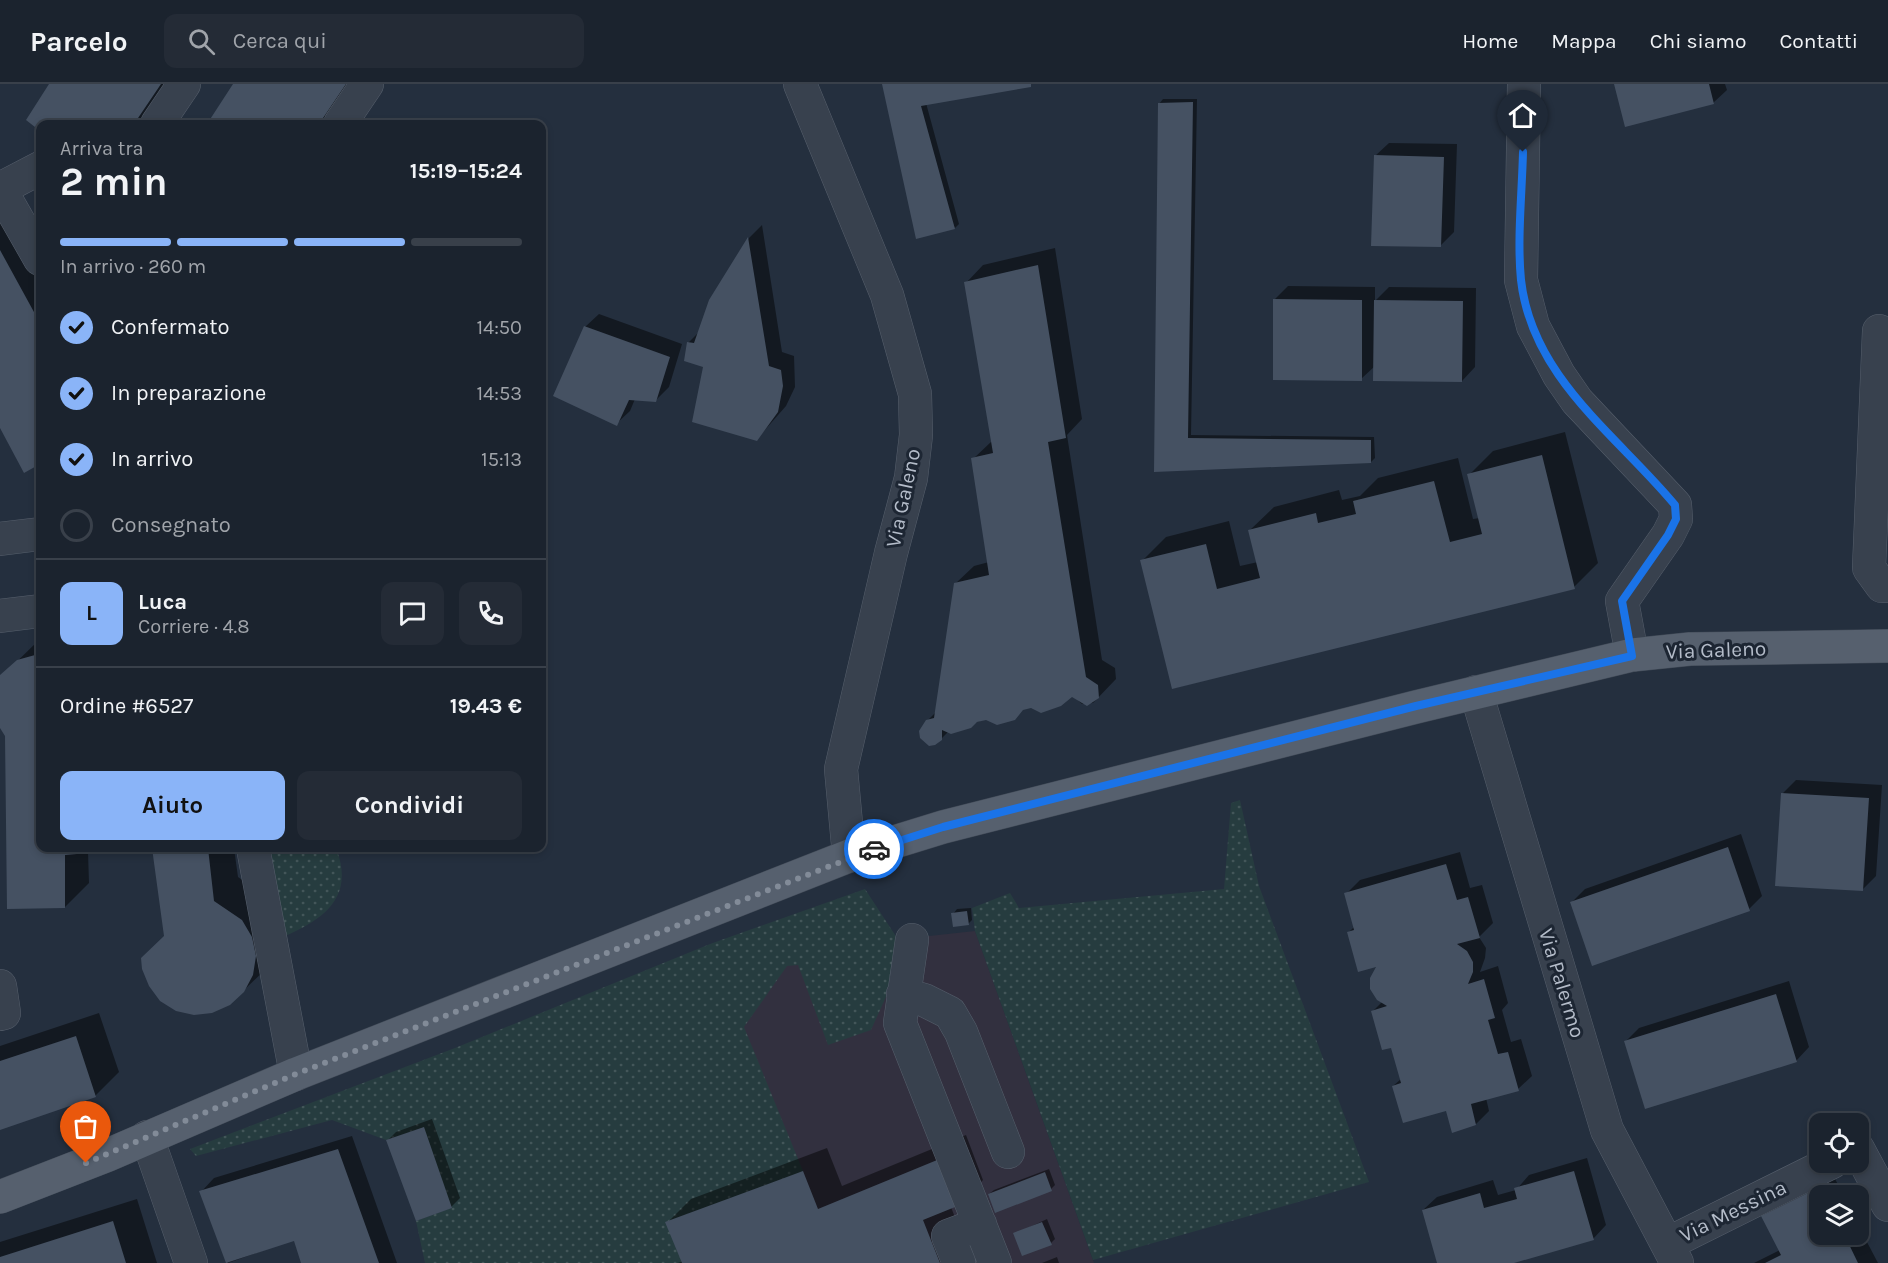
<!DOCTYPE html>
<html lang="it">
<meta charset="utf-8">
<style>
body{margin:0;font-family:Karla,sans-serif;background:#242b36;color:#f1f3f6;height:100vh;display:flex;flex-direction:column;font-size:22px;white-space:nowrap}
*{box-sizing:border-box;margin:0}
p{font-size:20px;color:#a0a4aa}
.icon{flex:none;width:33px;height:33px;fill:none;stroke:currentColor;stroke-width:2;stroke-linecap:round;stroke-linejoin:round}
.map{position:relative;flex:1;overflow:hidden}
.side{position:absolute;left:36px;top:36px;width:510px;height:732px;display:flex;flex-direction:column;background:#1b232e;border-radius:12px;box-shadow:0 3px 9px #0003,0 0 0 2px #39404a}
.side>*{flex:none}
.fabs{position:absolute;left:1809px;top:1029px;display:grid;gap:12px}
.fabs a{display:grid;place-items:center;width:60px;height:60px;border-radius:12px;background:#1b232e;box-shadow:0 3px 9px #0003,0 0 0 2px #39404a;font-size:30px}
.pin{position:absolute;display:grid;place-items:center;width:51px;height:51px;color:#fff;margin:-62px -26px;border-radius:50% 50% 50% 0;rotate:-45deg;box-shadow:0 0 6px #0007}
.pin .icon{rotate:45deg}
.courier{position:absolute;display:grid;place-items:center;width:60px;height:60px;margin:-30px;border:4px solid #1a73e8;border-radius:50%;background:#fff;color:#222;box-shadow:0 2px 8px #0007}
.summary em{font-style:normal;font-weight:700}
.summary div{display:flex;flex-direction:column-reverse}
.summary{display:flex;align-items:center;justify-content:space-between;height:102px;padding:0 24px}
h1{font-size:39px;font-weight:700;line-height:45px}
.bar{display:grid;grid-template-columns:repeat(4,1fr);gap:9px 6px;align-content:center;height:72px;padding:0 24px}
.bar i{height:8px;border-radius:4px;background:#39404a}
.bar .selected{background:#8ab4f8}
.bar p{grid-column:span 4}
.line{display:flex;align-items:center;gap:15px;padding:0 24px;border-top:2px solid #39404a}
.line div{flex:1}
.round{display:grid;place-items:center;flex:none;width:63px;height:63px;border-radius:12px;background:#242b36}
ol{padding:0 24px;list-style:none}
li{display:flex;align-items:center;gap:18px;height:66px}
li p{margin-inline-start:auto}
li .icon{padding:6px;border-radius:50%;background:#8ab4f8;color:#111;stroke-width:4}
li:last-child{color:#a0a4aa}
li i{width:33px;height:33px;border:3px solid #39404a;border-radius:50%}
.cta{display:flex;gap:12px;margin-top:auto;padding:12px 24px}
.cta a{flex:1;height:69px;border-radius:12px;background:#8ab4f8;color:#111;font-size:24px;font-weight:700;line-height:69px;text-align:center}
.cta a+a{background:#242b36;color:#f1f3f6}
header{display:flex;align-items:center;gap:36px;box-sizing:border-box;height:84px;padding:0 30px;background:#1b232e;border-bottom:2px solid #39404a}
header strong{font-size:28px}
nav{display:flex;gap:33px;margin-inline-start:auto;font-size:21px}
.search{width:420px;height:54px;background:#242b36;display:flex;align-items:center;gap:15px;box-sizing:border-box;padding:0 21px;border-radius:12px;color:#a0a4aa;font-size:22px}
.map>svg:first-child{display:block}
</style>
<header>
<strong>Parcelo</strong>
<div class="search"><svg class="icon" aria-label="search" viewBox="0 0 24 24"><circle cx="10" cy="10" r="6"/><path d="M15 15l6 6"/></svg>Cerca qui</div>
<nav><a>Home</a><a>Mappa</a><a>Chi siamo</a><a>Contatti</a></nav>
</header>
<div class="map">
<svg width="1888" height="1179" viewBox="0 0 1888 1179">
<defs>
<pattern id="grass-dots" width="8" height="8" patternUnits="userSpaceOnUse" patternTransform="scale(1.5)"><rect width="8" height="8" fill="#263c3f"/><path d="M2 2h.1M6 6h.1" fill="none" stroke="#435659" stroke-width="1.8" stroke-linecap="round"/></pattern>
</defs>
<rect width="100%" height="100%" fill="#242f3e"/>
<path fill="#32303f" d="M975,847L1094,1179H534L782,868Z"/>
<path fill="url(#grass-dots)" d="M1240,716L1259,802L1369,1098L1093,1176L975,847L972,824L1010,809L1019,824L1224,805L1231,719Z
M269,764H336C355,812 325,835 285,852Z
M865,805L899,857L895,893L871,946L828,961L798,881L787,882L744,943L803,1087L682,1179H425L416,1137L451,1124L423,1044L386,1056L332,1036L196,1072L190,1065L455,964L710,860Z"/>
<path fill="#0007" d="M51,0H165L139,40H40V45L28,36Z
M235,0H351L324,40H209Z
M884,0H1031L926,19L959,140L955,144Z
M1616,0H1725L1727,6L1713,19Z
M1163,15H1197L1191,351L1374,353L1375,374L1371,378L1155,386L1159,20Z
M1389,59L1457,60L1454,148L1440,162L1375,72Z
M0,118L40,191V378L24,387L0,341Z
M762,141L782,268L794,272L795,303L786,322L757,355L688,259L700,247L710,217L749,154Z
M1055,164L1082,335L1067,351L1102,576L1115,584L1116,595L1093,619L1082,620L1072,611L986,635L949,647L941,655L927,637L937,627L956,499L974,482L989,478L973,375L992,357L966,199L983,181Z
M1288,202L1375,203V217L1389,203L1476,204L1475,283L1462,297L1375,282L1361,295L1275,215Z
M599,230L682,260L669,303L656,316L635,315L630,327L616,340L585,243Z
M1565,348L1598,479L1574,503L1174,604L1142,477L1166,453L1229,437L1240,482L1258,478L1250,446L1274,423L1339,406L1342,416L1360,412L1378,394L1458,374L1473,435L1480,434L1469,391L1493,367Z
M40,555V764H138L88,768L89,799L65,823H9L7,652L0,642V594Z
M1796,696L1882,701L1876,792L1863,805L1783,709Z
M1741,750L1762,812L1749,825L1572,818L1585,805Z
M153,764H234L238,793L265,812L268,883L243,907L166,851Z
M1460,768L1470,804L1482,801L1493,839L1479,853L1486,864L1485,874L1480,888L1498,882L1508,919L1502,926L1511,958L1521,955L1532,992L1518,1005L1486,1014L1489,1027L1476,1040L1393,1002L1401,995L1392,962L1373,927L1382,918L1379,881L1349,848L1355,842L1346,810L1360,796Z
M971,824L972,836L968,840L953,830L957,825Z
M1789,897L1809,963L1796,977L1626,957L1639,944Z
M99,929L119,988L95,1012L0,1044V962Z
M432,1035L460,1114L451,1123L388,1056L396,1048Z
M966,1051L983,1096L959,1120L951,1123L964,1157L942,1179H678L683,1177L667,1139L691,1115L827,1064L842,1102Z
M352,1052L397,1179H303L295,1155L228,1179L201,1108L214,1094Z
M1587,1074L1606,1141L1593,1155L1509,1179H1439L1423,1126L1437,1113L1493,1096L1498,1111L1516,1106L1529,1091Z
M1049,1085L1055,1101L1051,1105L989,1110L994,1106Z
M1833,1091L1844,1112H1820V1150H1858V1141L1878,1179H1754L1780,1166L1763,1132L1776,1119Z
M137,1115L157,1179H0V1158Z
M1047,1135L1055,1155L1051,1159L1015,1150Z
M1057,1173L1059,1179H1042Z"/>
<path fill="#455162" d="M49,0H161L134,40H40V47L26,36Z
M233,0H346L319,40H207Z
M882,0H1031V3L921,22L955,145L916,155Z
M1614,0H1709L1714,20L1625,43Z
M1193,18L1188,354L1371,356V379L1154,388L1158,19Z
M1374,71L1444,73L1441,163L1371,162Z
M748,153L769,282L781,286L783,302L778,328L757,357L692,338L703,283L684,277L687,258L694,259L709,216Z
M0,166L40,239V380L24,389L0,344Z
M1038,181L1066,354L1048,358L1086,593L1098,601L1099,614L1087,622L1072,613L1061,622L1041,629L1031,624L1023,626L1015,636L997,641L986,636L977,638L971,644L951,650L942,646V656L935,661L929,662L920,654L919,647L926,636L934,634L954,499L989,491L971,374L993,369L964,198Z
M1273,215L1362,216V297L1273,296Z
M1374,216L1463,217L1462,298L1373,297Z
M584,242L670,273L656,318L629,316L617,342L553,312Z
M1542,371L1575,505L1172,605L1140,476L1206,460L1217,505L1260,494L1248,446L1316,429L1318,439L1356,430L1353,417L1434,397L1450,458L1482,450L1467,390Z
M35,571H40V764L137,765L65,771V824L7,825L5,652L0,644V591L17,576Z
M1781,709L1869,714L1863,807L1775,802Z
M1728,763L1750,827L1592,882L1570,818Z
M152,764H208L214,817L242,836L252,853L256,872L253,891L244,908L230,921L212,929L194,931L176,927L160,917L149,902L142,885L141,874L164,852Z
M1446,780L1457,816L1468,813L1480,854L1457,860L1467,867L1473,878V888L1468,900L1484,895L1495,934L1488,936L1498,970L1508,968L1519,1007L1471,1020L1476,1041L1452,1049L1446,1027L1403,1039L1392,1002L1401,999L1391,964L1382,966L1371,927L1387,922L1377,916L1370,905V894L1376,883L1358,888L1347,848L1354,846L1344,809Z
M967,827L969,841L953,843L951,829Z
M1776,910L1797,978L1645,1025L1624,957Z
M76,952L96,1013L0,1046V977Z
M424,1043L452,1124L416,1137L386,1056Z
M338,1065L379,1179H301L294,1157L226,1179L199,1107Z
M942,1074L960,1121L923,1136L940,1179H682L665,1138L803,1087L818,1125Z
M1574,1087L1594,1156L1514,1179H1437L1422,1126L1480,1109L1484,1124L1517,1115L1514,1104Z
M1045,1088L1052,1107L995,1129L988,1110Z
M1820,1103L1824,1112H1820V1150H1844L1858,1179H1765L1781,1171L1761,1132Z
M113,1137L126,1179H0V1173Z
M1042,1138L1052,1161L1022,1172L1013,1149Z"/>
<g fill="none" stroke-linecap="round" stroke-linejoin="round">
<defs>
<path id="minor" d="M800,0L887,211L915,310L916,351L911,394L891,469L841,685L849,772
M1524,0L1521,196L1533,242L1559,291L1577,317L1675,421L1676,435L1668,451L1622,517L1632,571
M157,40L184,0
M340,40L367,0
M0,105L40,175
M0,105L40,84
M1879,247L1869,484L1882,502H1888
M0,455L40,450
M0,532L40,527
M1476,608L1607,1046L1677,1179
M253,764L296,990
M912,856L900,939L995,1179
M0,902L4,929L0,930
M903,910L924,916L950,929L961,948L1008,1068
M147,1053L191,1179
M1858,1065L1888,1121
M1667,1160L1832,1078
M959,1179L948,1152L980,1140"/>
<path id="major" d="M0,1113L108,1071L296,990L849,772L943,743L1416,623L1632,571L1690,565L1888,562"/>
</defs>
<use href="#minor" stroke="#565f6c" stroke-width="34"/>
<use href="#major" stroke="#414a57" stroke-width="34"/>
<use href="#minor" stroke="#38414e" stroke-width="33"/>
<use href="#major" stroke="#56606e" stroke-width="33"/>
</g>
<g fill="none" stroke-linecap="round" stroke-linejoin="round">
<path stroke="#828b98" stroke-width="6" stroke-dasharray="0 10.8" d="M86,1079L296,990L874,765"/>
<path stroke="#1a73e8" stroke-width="8" d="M874,765L943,743L1416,622L1632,572L1622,517L1668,451L1676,435L1675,421C1617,351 1532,294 1521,196C1517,156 1522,109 1523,68"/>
</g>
<g text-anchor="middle" stroke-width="6" stroke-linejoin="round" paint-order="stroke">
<g font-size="21" fill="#b4bcc9" stroke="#1d2633">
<text transform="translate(903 414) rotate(-78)" y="7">Via Galeno</text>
<text transform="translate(1716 566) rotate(-2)" y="7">Via Galeno</text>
<text transform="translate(1562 899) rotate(73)" y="7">Via Palermo</text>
<text transform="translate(1733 1127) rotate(-26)" y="7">Via Messina</text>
</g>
</g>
</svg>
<div class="fabs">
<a><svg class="icon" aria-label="locate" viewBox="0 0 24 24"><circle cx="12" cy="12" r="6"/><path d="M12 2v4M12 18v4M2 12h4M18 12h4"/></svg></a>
<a><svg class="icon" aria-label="layers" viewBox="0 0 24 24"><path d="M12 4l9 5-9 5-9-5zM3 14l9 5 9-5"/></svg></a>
</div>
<div class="pin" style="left:86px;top:1079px;background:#ea580c"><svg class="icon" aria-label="bag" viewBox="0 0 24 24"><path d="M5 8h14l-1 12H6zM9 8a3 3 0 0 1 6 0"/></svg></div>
<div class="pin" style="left:1523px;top:68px;background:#1f2937"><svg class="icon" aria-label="home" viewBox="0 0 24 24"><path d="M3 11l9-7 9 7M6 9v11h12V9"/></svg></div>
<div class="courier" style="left:874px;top:765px"><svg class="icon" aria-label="car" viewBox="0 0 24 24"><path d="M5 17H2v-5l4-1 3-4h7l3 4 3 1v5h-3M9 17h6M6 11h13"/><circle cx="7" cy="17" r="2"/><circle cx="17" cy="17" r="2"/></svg></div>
<section class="side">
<div class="summary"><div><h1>2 min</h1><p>Arriva tra</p></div><em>15:19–15:24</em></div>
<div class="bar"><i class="selected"></i><i class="selected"></i><i class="selected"></i><i></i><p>In arrivo · 260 m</p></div>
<ol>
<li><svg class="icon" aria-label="check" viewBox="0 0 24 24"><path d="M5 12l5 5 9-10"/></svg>Confermato<p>14:50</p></li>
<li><svg class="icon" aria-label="check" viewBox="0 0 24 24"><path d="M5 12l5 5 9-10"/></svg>In preparazione<p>14:53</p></li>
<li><svg class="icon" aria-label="check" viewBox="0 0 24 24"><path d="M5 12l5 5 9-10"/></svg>In arrivo<p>15:13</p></li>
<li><i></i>Consegnato</li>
</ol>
<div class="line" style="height:108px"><b class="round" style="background:#8ab4f8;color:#111">L</b><div><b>Luca</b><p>Corriere · 4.8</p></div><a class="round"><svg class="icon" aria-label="chat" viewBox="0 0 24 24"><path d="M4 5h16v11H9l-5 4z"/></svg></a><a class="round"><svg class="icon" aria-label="phone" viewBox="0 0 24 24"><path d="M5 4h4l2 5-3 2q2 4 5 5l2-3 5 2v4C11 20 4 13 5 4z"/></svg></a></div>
<div class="line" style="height:78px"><div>Ordine #6527</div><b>19.43 €</b></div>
<div class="cta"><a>Aiuto</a><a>Condividi</a></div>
</section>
</div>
